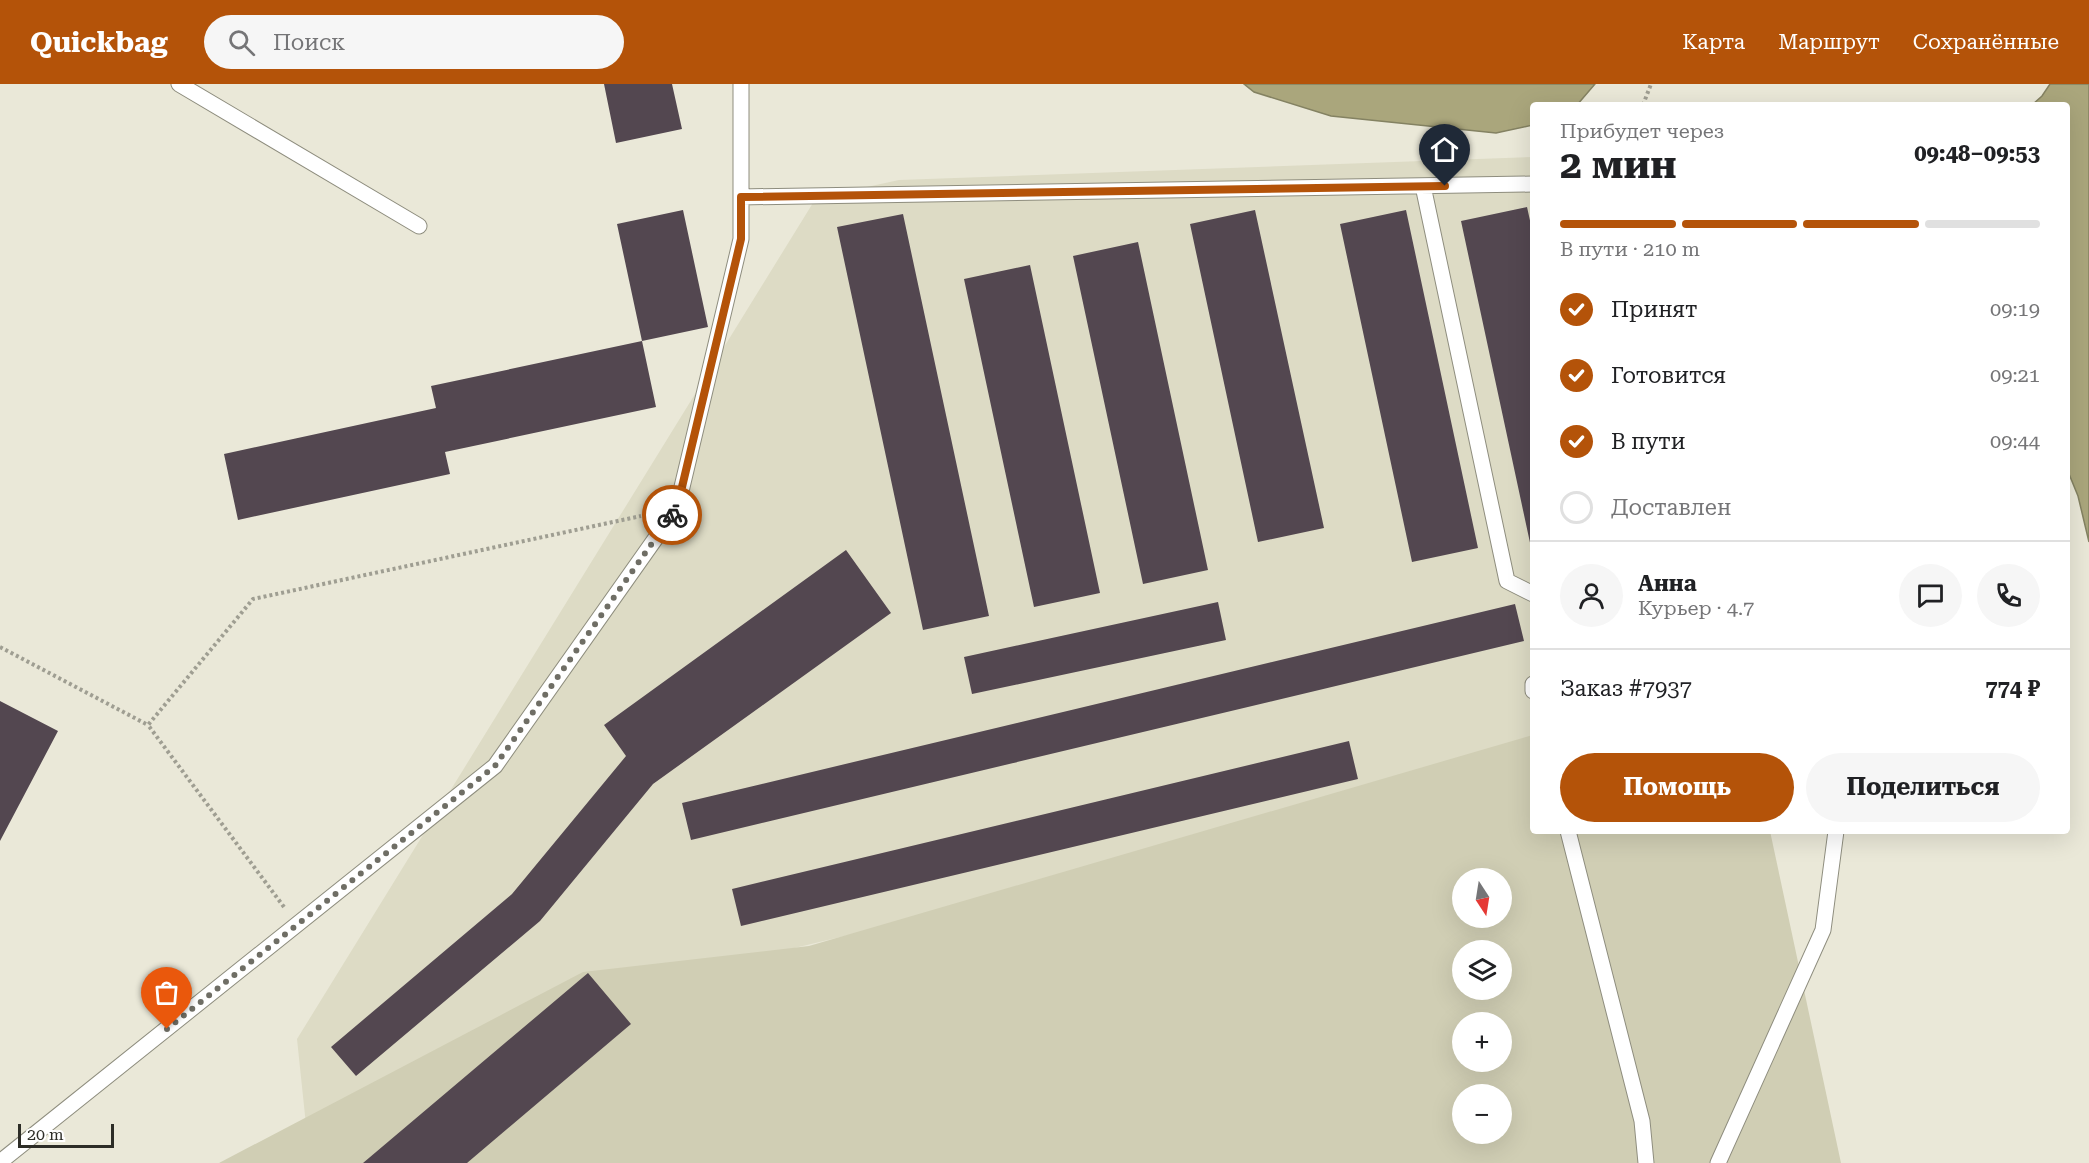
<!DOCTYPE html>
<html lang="ru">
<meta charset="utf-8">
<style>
body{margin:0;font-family:"Roboto Serif",serif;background:#f6f6f6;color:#202124;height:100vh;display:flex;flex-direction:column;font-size:22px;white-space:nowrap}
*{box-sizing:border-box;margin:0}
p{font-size:20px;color:#757577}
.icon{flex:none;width:33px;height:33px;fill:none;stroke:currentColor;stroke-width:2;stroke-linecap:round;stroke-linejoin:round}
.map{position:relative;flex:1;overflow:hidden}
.details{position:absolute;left:1530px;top:18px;width:540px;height:732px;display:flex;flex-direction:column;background:#fff;border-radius:6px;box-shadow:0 6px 24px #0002}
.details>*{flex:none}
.needle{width:39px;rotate:168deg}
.controls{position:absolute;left:1452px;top:784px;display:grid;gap:12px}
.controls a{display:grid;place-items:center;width:60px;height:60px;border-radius:50%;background:#fff;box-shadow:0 6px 24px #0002;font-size:30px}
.scale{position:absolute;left:18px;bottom:15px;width:96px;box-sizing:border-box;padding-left:6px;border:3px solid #2d2d27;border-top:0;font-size:16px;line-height:21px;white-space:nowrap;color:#2d2d27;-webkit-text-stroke:4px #fff;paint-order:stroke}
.pin{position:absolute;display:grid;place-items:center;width:51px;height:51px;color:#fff;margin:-62px -26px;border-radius:50% 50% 50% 0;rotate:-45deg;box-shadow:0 0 6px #0007}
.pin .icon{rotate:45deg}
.courier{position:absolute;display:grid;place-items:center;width:60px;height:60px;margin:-30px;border:4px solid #b45309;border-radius:50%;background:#fff;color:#222;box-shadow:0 2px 8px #0007}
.summary em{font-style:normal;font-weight:700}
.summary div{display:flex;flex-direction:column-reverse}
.summary{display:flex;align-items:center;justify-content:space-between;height:102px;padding:0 30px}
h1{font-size:39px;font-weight:700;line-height:45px}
.bar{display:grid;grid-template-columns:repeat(4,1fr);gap:9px 6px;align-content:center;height:72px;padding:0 30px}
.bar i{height:8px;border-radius:4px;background:#e0e0e0}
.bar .current{background:#b45309}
.bar p{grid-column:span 4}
.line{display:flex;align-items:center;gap:15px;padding:0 30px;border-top:2px solid #e0e0e0}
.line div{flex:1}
.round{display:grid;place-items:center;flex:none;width:63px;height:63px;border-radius:32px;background:#f6f6f6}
ol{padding:0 30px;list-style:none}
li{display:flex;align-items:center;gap:18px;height:66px}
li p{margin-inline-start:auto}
li .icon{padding:6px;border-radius:50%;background:#b45309;color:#fff;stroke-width:4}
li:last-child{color:#757577}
li i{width:33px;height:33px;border:3px solid #e0e0e0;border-radius:50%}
.cta{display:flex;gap:12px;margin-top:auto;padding:12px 30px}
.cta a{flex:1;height:69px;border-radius:36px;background:#b45309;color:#fff;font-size:24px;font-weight:700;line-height:69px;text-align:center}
.cta a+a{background:#f6f6f6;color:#202124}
header{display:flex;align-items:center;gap:36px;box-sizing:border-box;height:84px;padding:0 30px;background:#b45309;color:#fff}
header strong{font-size:28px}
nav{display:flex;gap:33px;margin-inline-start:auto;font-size:21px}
.search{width:420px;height:54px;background:#f6f6f6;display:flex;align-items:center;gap:15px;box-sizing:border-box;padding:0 21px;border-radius:33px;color:#757577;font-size:22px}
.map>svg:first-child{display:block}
</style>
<header>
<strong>Quickbag</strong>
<div class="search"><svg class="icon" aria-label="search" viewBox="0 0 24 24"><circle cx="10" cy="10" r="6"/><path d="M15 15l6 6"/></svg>Поиск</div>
<nav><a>Карта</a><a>Маршрут</a><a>Сохранённые</a></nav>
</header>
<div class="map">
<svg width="2089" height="1079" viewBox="0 0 2089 1079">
<rect width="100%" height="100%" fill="#eae8d8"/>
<path fill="#dddbc5" d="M1533,73V678L1366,727L757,873L310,1079L297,955L816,114L899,96Z"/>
<path fill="#d0ceb4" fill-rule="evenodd" d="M1533,651V747H1770L1841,1079H219L583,888L809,862ZM1462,795H1502V834H1462ZM1462,867H1502V906H1462ZM1462,939H1502V978H1462ZM1462,1011H1502V1050H1462Z"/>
<path fill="#aaa67c" stroke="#848262" stroke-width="1.5" d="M1244,0H1595L1577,21H1533V41L1496,49L1331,32L1254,8Z
M2050,0H2089V458L2078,412L2067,385V21H2032L2042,12Z"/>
<path fill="#534750" d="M604,0H672L682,45L616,59Z
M1527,123L1533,150L1532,468L1461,137Z
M683,126L708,243L642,257L617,140Z
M1255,126L1324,444L1258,458L1190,140Z
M1406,126L1478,464L1412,478L1340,140Z
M903,130L989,532L923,546L837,143Z
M1138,158L1208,486L1143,500L1073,172Z
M1030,181L1100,509L1034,523L964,195Z
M642,257L656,323L445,368L450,390L238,436L224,370L436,324L431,302Z
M846,466L891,529L653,700L540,837L356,992L331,963L512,810L626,672L604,641Z
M1218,518L1226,556L972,610L964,573Z
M1515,520L1524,557L691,756L682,719Z
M0,617L58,647L0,757Z
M1349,657L1358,695L741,842L732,805Z
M588,889L631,940L467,1079H363Z"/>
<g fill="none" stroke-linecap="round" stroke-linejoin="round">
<defs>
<path id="service" d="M179,0L419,142
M1423,102L1507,497L1533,510
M741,113L1533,100
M1533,600V607
M1568,747L1642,1037L1646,1079
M0,1078L495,682L677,424L741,155V0
M1718,1079L1823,846L1836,747"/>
</defs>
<use href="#service" stroke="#8e8d7e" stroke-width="17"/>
<path stroke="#9f9e92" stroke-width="4" stroke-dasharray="3 3" stroke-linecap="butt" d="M1643,21L1651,0
M0,563L148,641
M284,823L148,641L253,515L641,432"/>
<use href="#service" stroke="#fff" stroke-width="15"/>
</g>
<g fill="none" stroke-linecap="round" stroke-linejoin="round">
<path stroke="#6f6e65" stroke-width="6" stroke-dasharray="0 10.8" d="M167,945L495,682L672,431"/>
<path stroke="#b45309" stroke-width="8" d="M672,431L677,424L741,155V113L1445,102"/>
</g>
</svg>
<div class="controls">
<a><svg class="needle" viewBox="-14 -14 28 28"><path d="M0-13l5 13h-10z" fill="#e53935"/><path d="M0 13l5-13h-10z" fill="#757577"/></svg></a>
<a><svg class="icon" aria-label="layers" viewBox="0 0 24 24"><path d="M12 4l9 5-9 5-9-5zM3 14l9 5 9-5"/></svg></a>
<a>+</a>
<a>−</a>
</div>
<div class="scale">20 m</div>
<div class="pin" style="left:167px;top:945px;background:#ea580c"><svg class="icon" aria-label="bag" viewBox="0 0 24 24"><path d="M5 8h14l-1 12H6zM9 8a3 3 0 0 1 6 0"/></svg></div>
<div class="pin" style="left:1445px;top:102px;background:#1f2937"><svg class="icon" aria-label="home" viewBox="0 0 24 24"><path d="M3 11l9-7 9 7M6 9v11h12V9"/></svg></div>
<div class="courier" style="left:672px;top:431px"><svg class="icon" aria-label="bike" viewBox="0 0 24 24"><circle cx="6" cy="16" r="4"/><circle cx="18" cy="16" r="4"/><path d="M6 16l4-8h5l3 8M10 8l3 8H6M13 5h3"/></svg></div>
<section class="details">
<div class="summary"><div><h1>2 мин</h1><p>Прибудет через</p></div><em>09:48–09:53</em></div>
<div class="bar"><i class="current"></i><i class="current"></i><i class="current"></i><i></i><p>В пути · 210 m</p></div>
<ol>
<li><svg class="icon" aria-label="check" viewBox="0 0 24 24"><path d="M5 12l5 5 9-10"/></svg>Принят<p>09:19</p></li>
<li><svg class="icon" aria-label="check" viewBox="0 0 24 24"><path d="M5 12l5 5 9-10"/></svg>Готовится<p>09:21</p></li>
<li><svg class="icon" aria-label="check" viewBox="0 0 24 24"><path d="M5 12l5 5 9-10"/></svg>В пути<p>09:44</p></li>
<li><i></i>Доставлен</li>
</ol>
<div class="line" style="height:108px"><a class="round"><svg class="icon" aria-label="person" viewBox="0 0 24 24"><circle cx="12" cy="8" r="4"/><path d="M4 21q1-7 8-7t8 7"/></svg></a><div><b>Анна</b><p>Курьер · 4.7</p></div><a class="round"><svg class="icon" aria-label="chat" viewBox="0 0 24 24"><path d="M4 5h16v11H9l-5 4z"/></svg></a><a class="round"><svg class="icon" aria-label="phone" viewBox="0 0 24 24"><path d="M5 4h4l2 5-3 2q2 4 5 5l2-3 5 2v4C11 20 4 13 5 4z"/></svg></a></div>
<div class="line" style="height:78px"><div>Заказ #7937</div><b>774 ₽</b></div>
<div class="cta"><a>Помощь</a><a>Поделиться</a></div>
</section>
</div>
